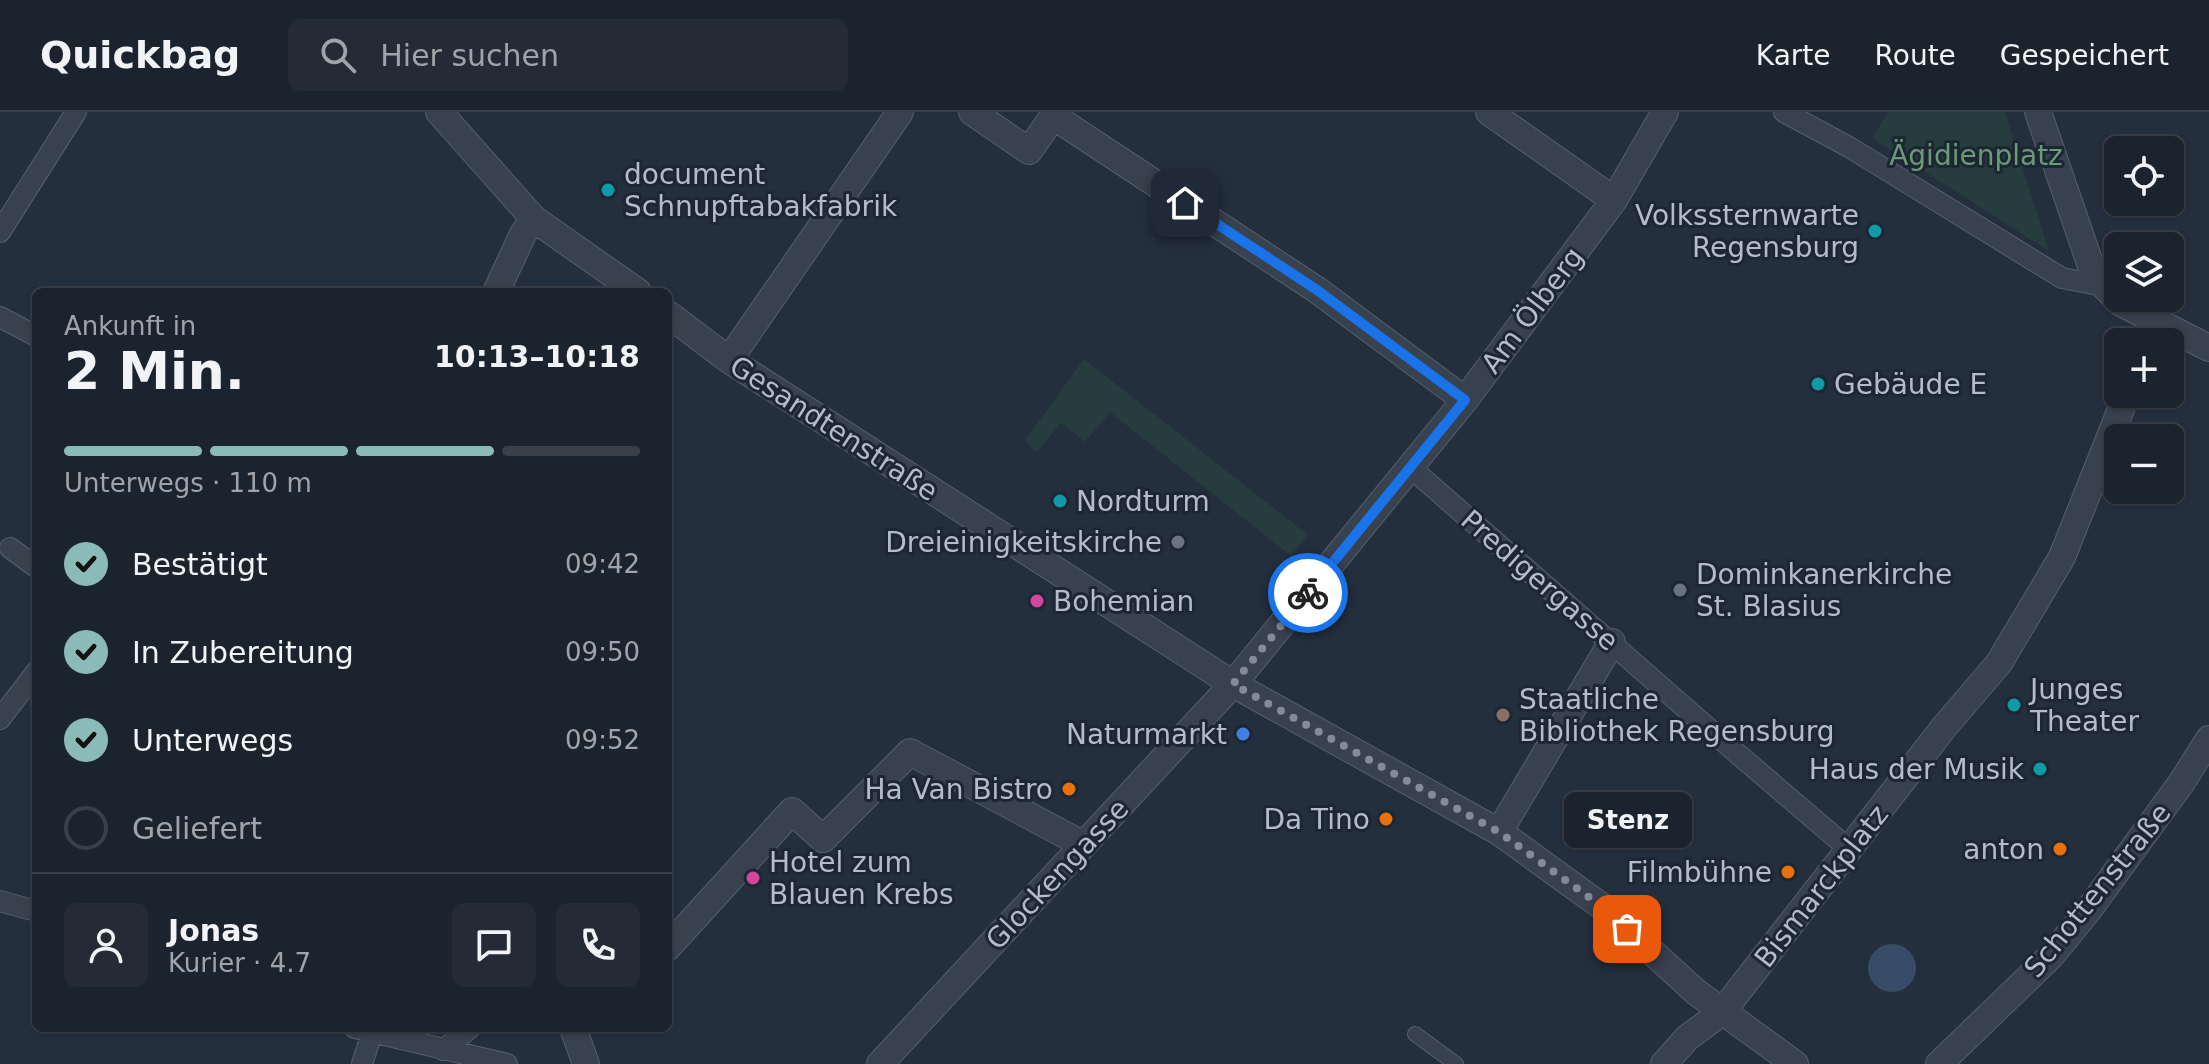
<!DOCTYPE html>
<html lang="de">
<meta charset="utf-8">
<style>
body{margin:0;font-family:"DejaVu Sans",sans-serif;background:#242b36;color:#f1f3f6;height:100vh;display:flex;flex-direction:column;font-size:30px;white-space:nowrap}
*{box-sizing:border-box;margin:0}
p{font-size:26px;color:#a0a4aa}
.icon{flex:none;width:44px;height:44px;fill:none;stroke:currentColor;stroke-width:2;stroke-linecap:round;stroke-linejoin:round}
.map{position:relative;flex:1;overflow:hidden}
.panel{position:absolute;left:32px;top:176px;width:640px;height:744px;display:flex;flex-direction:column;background:#1b232e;border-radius:12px;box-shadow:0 2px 6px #0004,0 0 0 2px #39404a}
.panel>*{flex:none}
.buttons{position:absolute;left:2104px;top:24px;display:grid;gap:16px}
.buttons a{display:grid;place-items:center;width:80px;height:80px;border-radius:12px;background:#1b232e;box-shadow:0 2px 6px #0004,0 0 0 2px #39404a;font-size:40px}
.pin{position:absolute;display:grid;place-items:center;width:68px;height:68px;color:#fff;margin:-34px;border-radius:16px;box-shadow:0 4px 12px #0006}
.courier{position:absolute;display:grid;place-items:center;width:80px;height:80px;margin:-40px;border:6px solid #1a73e8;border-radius:50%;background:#fff;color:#222;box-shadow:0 2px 10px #0007}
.bubble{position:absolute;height:56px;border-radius:12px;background:#1b232e;box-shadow:0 2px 6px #0004,0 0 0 2px #39404a;font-size:26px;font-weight:700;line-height:56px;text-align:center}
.head em{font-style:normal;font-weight:700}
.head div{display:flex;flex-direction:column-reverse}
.head{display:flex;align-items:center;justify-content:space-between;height:136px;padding:0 32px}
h1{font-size:52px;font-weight:700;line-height:60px}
.bar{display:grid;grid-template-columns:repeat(4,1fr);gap:12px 8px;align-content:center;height:96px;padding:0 32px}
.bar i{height:10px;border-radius:6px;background:#39404a}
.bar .active{background:#8bbbb9}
.bar p{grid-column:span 4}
.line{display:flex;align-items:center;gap:20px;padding:0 32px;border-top:2px solid #39404a}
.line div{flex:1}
.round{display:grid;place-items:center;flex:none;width:84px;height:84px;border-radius:12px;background:#242b36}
ol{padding:0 32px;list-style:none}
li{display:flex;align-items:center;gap:24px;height:88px}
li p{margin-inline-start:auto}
li .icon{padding:8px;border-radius:50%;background:#8bbbb9;color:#111;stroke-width:4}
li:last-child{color:#a0a4aa}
li i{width:44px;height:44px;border:4px solid #39404a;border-radius:50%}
header{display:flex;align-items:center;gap:48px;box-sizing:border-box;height:112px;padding:0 40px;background:#1b232e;border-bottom:2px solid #39404a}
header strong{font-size:38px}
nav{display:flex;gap:44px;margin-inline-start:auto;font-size:28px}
.search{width:560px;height:72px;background:#242b36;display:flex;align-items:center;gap:20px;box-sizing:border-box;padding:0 28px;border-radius:12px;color:#a0a4aa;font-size:30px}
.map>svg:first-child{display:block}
</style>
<header>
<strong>Quickbag</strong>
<div class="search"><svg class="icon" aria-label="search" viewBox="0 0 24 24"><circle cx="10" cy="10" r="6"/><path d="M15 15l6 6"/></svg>Hier suchen</div>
<nav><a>Karte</a><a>Route</a><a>Gespeichert</a></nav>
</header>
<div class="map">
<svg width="2209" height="952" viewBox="0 0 2209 952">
<rect width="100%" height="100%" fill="#242f3e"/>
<path fill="#263c3f" d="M1888,0H2005L2049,139L1872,26Z
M1084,247L1308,423L1291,444L1110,300L1085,330L1061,311L1036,341L1025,328Z"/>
<path fill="#394c67" d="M1868 856a24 24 0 1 1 48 0a24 24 0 1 1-48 0Z"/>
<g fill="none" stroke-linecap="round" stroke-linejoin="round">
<defs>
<path id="service" d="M1415,922L1456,952"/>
<path id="pedestrian" d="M1784,0L1849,35L2062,166L2104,174
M0,120L76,0
M0,205L36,224
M1411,356L1739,643L1850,738
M10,436L36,455
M0,607L36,560
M0,789L36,799
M355,916L507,952
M443,938L470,916
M362,952L372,921L370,916"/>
<path id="minor" d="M439,0L534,107L638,180
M972,0L1029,39L1056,0
M1489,0L1614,88
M2038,0L2092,157L2104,174L2121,191L2209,236
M1053,4L1317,178L1465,288
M496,180L523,122L534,107
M668,202L729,248L1233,572L1499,720L1604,796L1696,880L1795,952
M729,248L900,0
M1499,720L1612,530
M668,835L792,699L823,727L910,640L1084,733
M573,916L586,952
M880,952L1233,572L1465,288L1614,88L1665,0
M1664,952L1687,926L1722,900L1945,614L1999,551L2062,445L2127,282
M1939,952L2051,844L2087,800L2182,670L2209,627"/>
</defs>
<use href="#service" stroke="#565f6c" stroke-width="16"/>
<use href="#pedestrian" stroke="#565f6c" stroke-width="22"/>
<use href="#minor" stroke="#565f6c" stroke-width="28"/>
<use href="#service" stroke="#38414e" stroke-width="14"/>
<use href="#pedestrian" stroke="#38414e" stroke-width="20"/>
<use href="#minor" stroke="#38414e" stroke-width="26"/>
</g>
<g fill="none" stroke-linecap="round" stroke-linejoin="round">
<path stroke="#828b98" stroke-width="8" stroke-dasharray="0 14.4" d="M1308,481L1233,572L1499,720L1604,796L1627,817"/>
<path stroke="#1a73e8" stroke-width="10" d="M1185,91L1317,178L1465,288L1308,481"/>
</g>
<g fill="#0f9aa8" stroke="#1d2633" stroke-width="3">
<circle cx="608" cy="78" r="8"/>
<circle cx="1875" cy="119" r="8"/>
<circle cx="1818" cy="272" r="8"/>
<circle cx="1060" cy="389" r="8"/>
<circle cx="2014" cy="593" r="8"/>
<circle cx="2040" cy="657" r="8"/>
</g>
<g fill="#6b7280" stroke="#1d2633" stroke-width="3">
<circle cx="1178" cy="430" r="8"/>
<circle cx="1680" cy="478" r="8"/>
</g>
<g fill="#d1479c" stroke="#1d2633" stroke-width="3">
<circle cx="1037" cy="489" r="8"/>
<circle cx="753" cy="766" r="8"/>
</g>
<circle fill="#8d6e63" stroke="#1d2633" stroke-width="3" cx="1503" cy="603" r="8"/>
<circle fill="#3f7fe0" stroke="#1d2633" stroke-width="3" cx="1243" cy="622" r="8"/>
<g fill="#e8710a" stroke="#1d2633" stroke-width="3">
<circle cx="1069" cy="677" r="8"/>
<circle cx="1386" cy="707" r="8"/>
<circle cx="2060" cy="737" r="8"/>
<circle cx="1788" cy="760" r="8"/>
</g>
<g text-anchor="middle" stroke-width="6" stroke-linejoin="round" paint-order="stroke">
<g font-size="28" fill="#6b9a76" stroke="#1d2633">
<text x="1976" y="53">Ägidienplatz</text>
</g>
<g font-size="28" fill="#b4bcc9" stroke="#1d2633" text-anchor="start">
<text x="624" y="72">document<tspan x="624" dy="32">Schnupftabakfabrik</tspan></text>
<text x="1859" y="113" text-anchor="end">Volkssternwarte<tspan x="1859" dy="32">Regensburg</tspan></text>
<text x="1834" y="282">Gebäude E</text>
<text x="1076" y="399">Nordturm</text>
<text x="1162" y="440" text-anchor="end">Dreieinigkeitskirche</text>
<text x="1696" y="472">Dominkanerkirche<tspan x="1696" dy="32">St. Blasius</tspan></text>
<text x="1053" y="499">Bohemian</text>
<text x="2030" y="587">Junges<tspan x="2030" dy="32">Theater</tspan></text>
<text x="1519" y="597">Staatliche<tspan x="1519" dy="32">Bibliothek Regensburg</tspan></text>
<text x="1227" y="632" text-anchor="end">Naturmarkt</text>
<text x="2024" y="667" text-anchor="end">Haus der Musik</text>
<text x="1053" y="687" text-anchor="end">Ha Van Bistro</text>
<text x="1370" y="717" text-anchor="end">Da Tino</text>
<text x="2044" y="747" text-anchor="end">anton</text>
<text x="769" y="760">Hotel zum<tspan x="769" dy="32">Blauen Krebs</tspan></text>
<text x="1772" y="770" text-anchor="end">Filmbühne</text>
</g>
<g font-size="28" fill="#b4bcc9" stroke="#1d2633">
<text transform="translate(1532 198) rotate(-53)" y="10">Am Ölberg</text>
<text transform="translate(834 316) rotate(33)" y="10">Gesandtenstraße</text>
<text transform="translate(1540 468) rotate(41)" y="10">Predigergasse</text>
<text transform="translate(1057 762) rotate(-47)" y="10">Glockengasse</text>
<text transform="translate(1821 774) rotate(-52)" y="10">Bismarckplatz</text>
<text transform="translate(2097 778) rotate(-51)" y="10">Schottenstraße</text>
</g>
</g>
</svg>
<div class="buttons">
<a><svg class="icon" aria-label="locate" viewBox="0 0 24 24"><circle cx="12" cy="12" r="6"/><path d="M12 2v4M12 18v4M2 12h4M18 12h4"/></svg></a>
<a><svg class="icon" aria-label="layers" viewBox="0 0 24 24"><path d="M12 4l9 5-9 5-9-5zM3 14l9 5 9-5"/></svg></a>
<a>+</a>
<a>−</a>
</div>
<div class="pin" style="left:1627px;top:817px;background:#ea580c"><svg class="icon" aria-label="bag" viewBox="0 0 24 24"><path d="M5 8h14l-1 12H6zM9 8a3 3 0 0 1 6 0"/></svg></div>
<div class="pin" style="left:1185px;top:91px;background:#1f2937"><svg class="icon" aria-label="home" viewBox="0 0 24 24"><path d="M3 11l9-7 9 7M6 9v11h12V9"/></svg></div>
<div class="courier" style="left:1308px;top:481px"><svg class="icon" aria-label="bike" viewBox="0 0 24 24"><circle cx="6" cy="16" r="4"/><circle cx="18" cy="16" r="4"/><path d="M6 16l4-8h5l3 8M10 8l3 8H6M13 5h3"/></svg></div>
<div class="bubble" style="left:1564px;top:680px;width:128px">Stenz</div>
<section class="panel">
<div class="head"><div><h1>2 Min.</h1><p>Ankunft in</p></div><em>10:13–10:18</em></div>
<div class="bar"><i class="active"></i><i class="active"></i><i class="active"></i><i></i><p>Unterwegs · 110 m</p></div>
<ol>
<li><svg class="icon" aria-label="check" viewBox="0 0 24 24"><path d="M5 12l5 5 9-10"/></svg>Bestätigt<p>09:42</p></li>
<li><svg class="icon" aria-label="check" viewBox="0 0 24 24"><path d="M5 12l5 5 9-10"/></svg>In Zubereitung<p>09:50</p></li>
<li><svg class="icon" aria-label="check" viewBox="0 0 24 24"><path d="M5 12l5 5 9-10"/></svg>Unterwegs<p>09:52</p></li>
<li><i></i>Geliefert</li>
</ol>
<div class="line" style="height:144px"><a class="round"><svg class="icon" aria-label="person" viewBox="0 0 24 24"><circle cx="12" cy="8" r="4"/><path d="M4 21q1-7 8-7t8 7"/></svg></a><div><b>Jonas</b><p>Kurier · 4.7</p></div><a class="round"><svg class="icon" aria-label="chat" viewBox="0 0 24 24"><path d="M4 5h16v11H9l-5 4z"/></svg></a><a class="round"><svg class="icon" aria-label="phone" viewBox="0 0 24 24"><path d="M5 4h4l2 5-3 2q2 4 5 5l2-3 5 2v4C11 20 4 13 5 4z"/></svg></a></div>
</section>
</div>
